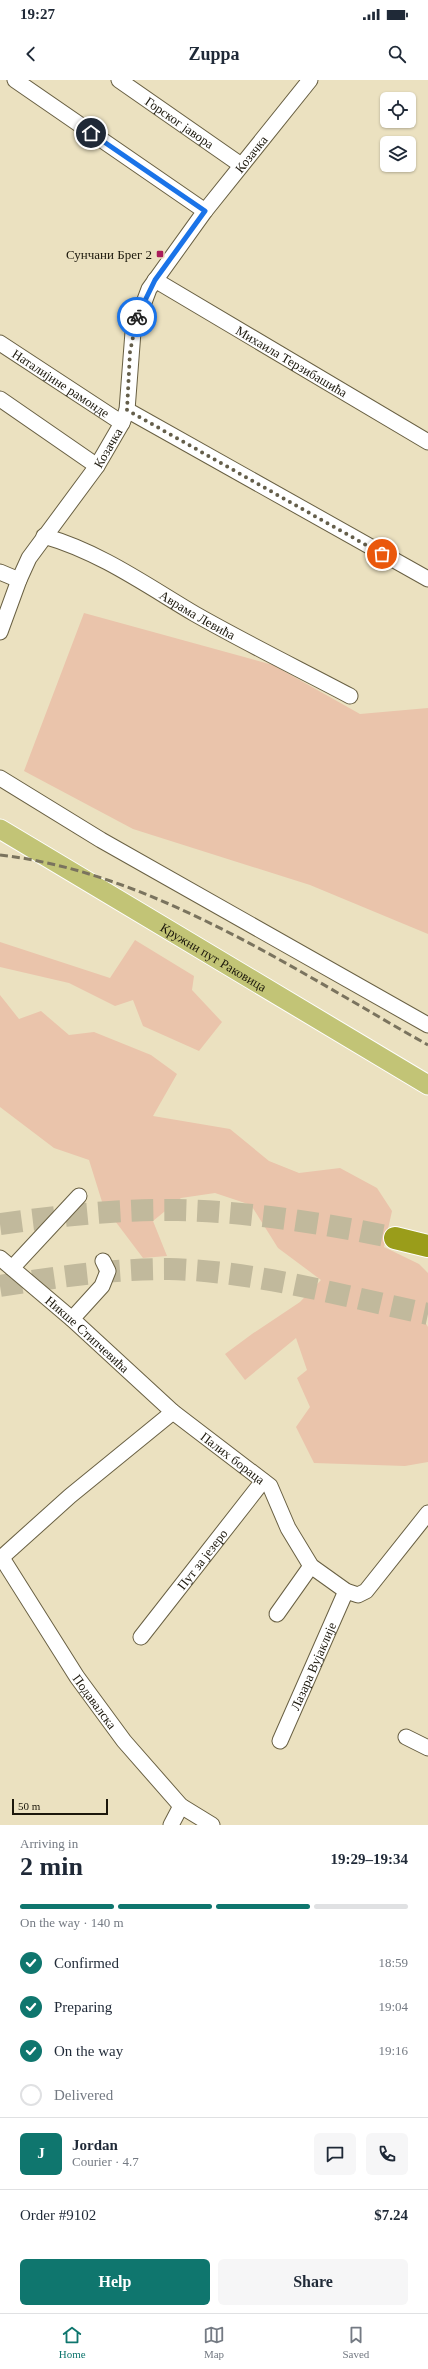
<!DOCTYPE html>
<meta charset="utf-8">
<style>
body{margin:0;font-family:"Times New Roman",serif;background:#f6f6f7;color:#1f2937;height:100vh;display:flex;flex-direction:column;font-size:15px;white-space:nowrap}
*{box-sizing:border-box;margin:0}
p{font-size:13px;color:#747a83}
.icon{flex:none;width:22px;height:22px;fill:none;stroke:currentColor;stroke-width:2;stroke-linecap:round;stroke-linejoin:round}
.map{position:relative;height:1745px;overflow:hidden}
.details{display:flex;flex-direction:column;background:#fff;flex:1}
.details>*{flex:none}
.fabs{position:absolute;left:380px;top:12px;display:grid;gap:8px}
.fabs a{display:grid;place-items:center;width:36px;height:36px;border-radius:6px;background:#fff;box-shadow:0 1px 3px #0004;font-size:20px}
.scale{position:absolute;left:12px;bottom:10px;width:96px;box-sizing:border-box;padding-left:4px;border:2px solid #1b170b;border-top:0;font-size:11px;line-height:14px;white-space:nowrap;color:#1b170b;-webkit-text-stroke:3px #ebe1c0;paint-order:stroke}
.pin{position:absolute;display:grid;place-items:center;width:34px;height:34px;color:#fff;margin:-17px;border:2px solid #fff;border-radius:50%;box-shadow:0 1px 4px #0007}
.courier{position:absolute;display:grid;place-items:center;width:40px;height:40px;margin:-20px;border:3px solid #1a73e8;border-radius:50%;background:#fff;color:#222;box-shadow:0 1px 5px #0007}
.summary em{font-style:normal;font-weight:700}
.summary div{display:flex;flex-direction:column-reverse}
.summary{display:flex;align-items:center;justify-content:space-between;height:68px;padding:0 20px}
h1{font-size:26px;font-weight:700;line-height:30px}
.bar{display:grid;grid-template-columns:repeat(4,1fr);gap:6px 4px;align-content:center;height:48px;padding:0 20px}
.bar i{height:5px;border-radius:3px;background:#e0e1e3}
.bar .current{background:#0f766e}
.bar p{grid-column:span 4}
.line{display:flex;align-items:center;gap:10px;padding:0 20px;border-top:1px solid #e0e1e3}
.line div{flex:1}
.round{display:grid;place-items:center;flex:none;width:42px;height:42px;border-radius:6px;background:#f6f6f7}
ol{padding:0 20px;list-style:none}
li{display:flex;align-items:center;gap:12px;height:44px}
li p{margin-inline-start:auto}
li .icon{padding:4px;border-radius:50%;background:#0f766e;color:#fff;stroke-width:4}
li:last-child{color:#747a83}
li i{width:22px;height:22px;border:2px solid #e0e1e3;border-radius:50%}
.primary-button{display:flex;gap:8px;margin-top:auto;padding:8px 20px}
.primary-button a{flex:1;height:46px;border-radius:6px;background:#0f766e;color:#fff;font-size:16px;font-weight:700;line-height:46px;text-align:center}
.primary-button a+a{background:#f6f6f7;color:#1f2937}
.status{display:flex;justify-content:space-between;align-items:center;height:28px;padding:0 20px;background:#fff;direction:ltr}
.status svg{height:11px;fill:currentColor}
header{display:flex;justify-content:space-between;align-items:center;height:52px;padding:0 20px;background:#fff;font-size:18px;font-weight:700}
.tab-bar{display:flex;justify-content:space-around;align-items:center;height:56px;border-top:1px solid #e0e1e3;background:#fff;font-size:11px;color:#747a83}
.tab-bar a{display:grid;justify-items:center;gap:2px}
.tab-bar .current{color:#0f766e}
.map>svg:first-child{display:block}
</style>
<div class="status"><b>19:27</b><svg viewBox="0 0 49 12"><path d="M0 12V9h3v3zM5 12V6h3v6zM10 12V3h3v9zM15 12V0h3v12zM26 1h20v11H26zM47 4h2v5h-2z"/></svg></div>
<header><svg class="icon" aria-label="back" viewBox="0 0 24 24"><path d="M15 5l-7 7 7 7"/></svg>Zuppa<svg class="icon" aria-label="search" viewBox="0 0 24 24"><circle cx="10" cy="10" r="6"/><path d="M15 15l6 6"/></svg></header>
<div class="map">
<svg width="428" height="1745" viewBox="0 0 428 1745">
<rect width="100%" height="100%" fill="#ebe1c0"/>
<path fill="#eac4ab" d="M84,533L273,585L360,634L428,628V854L310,805L133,749L24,691Z
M135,860L194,896L192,910L222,942L199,971L143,946L133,920L115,926L69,903L0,887V862L110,898Z
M0,915L19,939L41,931L69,955L94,952L151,975L177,994L153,1036L230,1049L269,1081L299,1093L340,1088L377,1108L392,1131L384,1167L419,1184L428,1193V1226L425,1242L428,1247V1382L405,1386L314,1383L296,1347L310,1327L297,1298L307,1290L296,1258L245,1300L225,1274L252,1254L300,1222L321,1200L278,1168L251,1125L215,1113L181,1118L153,1141L167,1176L143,1178L103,1125L89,1080L54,1068L0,1027Z"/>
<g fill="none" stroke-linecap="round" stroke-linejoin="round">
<path stroke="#c1b99c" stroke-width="22" stroke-dasharray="22 11" stroke-linecap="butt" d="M0,1144C59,1136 119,1129 178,1130C251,1132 324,1143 395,1158
M0,1206C56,1197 112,1189 169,1189C256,1191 343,1216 428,1234"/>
<defs>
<g id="minor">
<path d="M15,0L205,131"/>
<path id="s1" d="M119,0L241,85"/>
<path id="s2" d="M155,200L428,362"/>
<path id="s3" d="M0,263L122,343"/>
<path d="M0,319L97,386"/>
<path d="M127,330L428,499"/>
<path id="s4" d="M44,456C100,472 146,505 195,534C246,563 299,589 350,616"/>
<path d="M0,492L19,500"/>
<path id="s5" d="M0,552L19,500L29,478L97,386L122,343L127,330L133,252L149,209L205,131L310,0"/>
<path d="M0,698L101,760L428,945"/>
<path id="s6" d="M0,1178L72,1239L173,1332L270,1406L288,1448L311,1486L346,1511L358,1515L366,1511L428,1433"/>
<path d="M12,1188L79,1116"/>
<path d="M72,1239L102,1206L108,1191L103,1181"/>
<path id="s7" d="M2,1478L77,1597L124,1661L181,1726L212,1745"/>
<path d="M0,1479L70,1416L173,1332"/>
<path d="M277,1534L311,1486"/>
<path id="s8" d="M141,1557L263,1401"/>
<path d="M406,1657L428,1668"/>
<path id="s9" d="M280,1661L346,1511"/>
<path d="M171,1745L181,1726"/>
</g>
<g id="major">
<path id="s10" d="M0,749L428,1005"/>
</g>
<path id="highway" d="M395,1158L428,1166"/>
</defs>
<use href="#minor" stroke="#696043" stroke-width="17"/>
<use href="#major" stroke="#fff" stroke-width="21"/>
<use href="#highway" stroke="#fff" stroke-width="24"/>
<use href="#minor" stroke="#fff" stroke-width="15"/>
<use href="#major" stroke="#c2c476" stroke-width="19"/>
<use href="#highway" stroke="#9a9d1a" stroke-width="22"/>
<path stroke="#7a735e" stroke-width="3" stroke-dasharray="8 4" stroke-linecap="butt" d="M0,775C151,792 298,892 428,965"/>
</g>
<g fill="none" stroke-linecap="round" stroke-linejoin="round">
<path stroke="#645e4a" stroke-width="4" stroke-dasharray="0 7.2" d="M137,237L130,272L127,330L382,474"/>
<path stroke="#1a73e8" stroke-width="5" d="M91,53L205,131L155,200L137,237"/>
</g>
<rect fill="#aa1d5b" stroke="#ebe1c0" stroke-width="1.5" x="156" y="170" width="8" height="8" rx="2"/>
<g text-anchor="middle" stroke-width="4" stroke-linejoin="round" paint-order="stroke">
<g font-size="13" fill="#1b170b" stroke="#ebe1c0">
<text dy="5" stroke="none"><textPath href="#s1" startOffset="74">Горског јавора</textPath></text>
<text dy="5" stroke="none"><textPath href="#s5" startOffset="551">Козачка</textPath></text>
<text dy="5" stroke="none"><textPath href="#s2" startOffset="159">Михаила Терзибашића</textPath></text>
<text dy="5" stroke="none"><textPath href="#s3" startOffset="73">Наталијине рамонде</textPath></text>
<text dy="5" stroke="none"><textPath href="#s5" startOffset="215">Козачка</textPath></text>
<text dy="5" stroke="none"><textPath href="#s4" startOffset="173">Аврама Левића</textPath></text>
<text dy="5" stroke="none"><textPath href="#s10" startOffset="249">Кружни пут Раковица</textPath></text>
<text dy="5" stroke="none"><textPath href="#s6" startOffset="116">Никше Стипчевића</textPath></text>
<text dy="5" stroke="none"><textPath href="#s6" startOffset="307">Палих бораца</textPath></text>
<text dy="5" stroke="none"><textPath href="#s8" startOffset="99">Пут за језеро</textPath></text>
<text dy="5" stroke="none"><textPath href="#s9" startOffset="82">Лазара Вујаклије</textPath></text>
<text dy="5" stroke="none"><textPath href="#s7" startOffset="171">Подавалска</textPath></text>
</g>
<g font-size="13" fill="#1b170b" stroke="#ebe1c0" text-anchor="end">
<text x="152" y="179">Сунчани Брег 2</text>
</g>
</g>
</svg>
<div class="fabs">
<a><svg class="icon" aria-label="locate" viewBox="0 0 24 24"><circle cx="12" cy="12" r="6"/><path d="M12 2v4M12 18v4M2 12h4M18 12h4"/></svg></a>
<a><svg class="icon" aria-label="layers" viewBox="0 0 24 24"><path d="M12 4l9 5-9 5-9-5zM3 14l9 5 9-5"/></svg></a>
</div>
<div class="scale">50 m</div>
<div class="pin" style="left:382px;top:474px;background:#ea580c"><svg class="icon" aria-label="bag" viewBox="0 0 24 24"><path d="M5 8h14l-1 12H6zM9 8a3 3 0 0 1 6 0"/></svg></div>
<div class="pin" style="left:91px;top:53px;background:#1f2937"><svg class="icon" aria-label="home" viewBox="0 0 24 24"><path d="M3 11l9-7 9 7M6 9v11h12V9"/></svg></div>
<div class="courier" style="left:137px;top:237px"><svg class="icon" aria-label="bike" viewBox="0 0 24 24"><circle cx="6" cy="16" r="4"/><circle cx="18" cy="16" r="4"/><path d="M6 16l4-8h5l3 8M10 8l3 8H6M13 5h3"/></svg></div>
</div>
<section class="details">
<div class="summary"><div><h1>2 min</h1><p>Arriving in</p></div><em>19:29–19:34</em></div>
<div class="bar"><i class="current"></i><i class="current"></i><i class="current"></i><i></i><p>On the way · 140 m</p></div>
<ol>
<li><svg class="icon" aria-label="check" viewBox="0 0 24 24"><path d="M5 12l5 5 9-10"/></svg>Confirmed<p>18:59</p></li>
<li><svg class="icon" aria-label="check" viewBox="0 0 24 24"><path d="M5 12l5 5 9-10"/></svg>Preparing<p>19:04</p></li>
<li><svg class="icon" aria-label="check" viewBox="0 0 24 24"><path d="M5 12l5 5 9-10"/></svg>On the way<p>19:16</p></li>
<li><i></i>Delivered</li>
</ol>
<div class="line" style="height:72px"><b class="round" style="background:#0f766e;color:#fff">J</b><div><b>Jordan</b><p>Courier · 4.7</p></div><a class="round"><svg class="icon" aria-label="chat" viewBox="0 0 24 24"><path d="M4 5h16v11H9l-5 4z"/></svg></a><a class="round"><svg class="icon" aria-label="phone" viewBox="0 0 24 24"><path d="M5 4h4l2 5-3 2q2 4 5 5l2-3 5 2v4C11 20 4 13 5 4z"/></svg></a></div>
<div class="line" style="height:52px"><div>Order #9102</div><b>$7.24</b></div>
<div class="primary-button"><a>Help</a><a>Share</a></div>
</section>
<nav class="tab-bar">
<a class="current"><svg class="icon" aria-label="home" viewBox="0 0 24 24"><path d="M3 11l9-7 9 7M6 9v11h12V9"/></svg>Home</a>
<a><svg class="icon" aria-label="map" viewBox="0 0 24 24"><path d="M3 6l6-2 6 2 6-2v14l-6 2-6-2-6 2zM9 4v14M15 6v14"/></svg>Map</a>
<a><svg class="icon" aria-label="saved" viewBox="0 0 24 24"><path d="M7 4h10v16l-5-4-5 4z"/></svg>Saved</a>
</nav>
